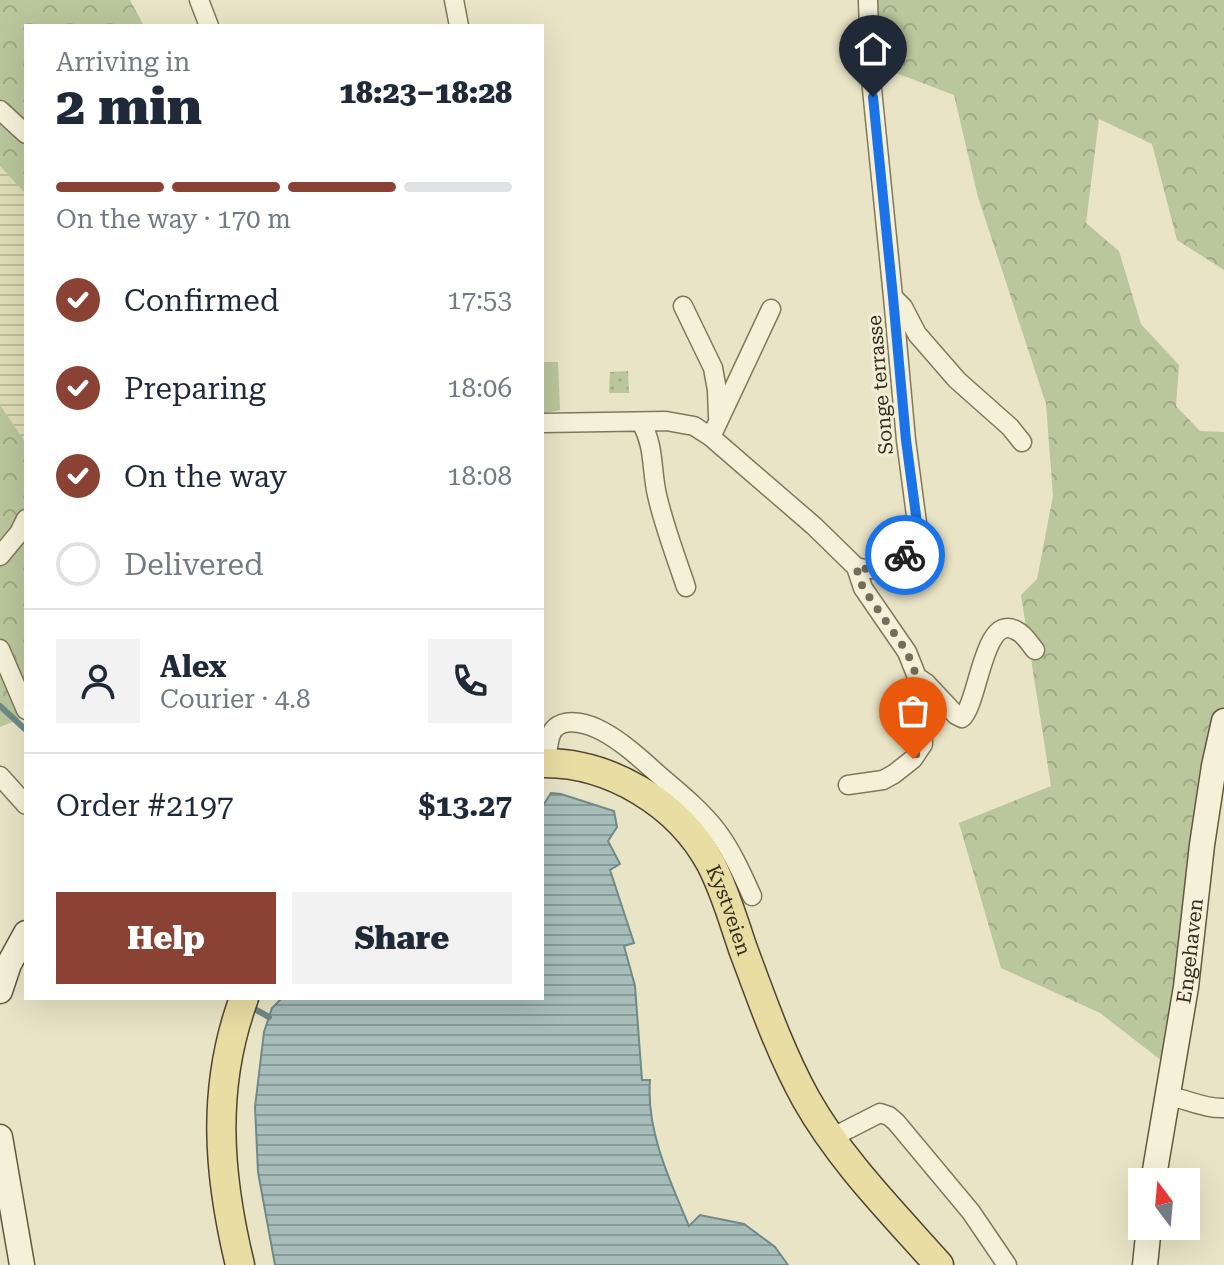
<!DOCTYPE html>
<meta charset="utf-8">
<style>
body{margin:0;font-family:"Roboto Serif",serif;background:#f2f2f3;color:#1f2937;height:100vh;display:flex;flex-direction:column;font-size:30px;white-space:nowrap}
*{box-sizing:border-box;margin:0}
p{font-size:26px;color:#747a83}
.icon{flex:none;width:44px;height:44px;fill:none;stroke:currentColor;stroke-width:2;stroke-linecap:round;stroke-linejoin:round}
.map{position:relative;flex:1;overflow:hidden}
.sheet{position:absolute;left:24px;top:24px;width:520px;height:976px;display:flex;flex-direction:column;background:#fff;border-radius:0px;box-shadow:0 8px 32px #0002}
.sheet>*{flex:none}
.needle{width:52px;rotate:344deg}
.buttons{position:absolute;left:1128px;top:1168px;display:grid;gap:16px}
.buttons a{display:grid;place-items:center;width:72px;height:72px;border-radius:0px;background:#fff;box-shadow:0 8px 32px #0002;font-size:40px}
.pin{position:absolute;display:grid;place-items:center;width:68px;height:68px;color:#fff;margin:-82px -34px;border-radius:50% 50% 50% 0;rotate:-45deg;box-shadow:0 0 8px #0007}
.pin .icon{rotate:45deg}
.courier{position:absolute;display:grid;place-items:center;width:80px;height:80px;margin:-40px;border:6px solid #1a73e8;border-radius:50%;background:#fff;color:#222;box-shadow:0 2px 10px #0007}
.headline em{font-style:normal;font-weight:800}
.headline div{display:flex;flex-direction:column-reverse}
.headline{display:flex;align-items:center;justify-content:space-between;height:136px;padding:0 32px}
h1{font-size:52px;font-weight:800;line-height:60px}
.bar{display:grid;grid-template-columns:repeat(4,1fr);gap:12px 8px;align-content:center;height:96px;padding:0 32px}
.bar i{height:10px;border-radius:6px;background:#e0e1e3}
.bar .active{background:#8a4235}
.bar p{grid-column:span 4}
.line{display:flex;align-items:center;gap:20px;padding:0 32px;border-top:2px solid #e0e1e3}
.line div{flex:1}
.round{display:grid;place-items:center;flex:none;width:84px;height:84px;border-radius:0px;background:#f2f2f3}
ol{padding:0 32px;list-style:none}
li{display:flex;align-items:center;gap:24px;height:88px}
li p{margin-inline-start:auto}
li .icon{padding:8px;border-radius:50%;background:#8a4235;color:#fff;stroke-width:4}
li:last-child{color:#747a83}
li i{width:44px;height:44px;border:4px solid #e0e1e3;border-radius:50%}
.primary-button{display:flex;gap:16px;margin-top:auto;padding:16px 32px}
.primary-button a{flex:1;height:92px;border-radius:0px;background:#8a4235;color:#fff;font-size:32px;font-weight:800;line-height:92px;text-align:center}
.primary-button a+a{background:#f2f2f3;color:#1f2937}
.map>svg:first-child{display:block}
</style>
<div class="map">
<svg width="1224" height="1265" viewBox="0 0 1224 1265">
<defs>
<pattern id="farmland-rules" width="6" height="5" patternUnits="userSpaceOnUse" patternTransform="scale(2)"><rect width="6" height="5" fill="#deddb5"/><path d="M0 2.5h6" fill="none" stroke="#bfbe9b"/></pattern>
<pattern id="grass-dots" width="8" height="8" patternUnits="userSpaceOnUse" patternTransform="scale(2)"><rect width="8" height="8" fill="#bac69b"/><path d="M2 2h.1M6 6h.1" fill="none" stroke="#a0aa85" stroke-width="1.8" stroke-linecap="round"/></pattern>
<pattern id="forest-crowns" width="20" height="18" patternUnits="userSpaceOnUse" patternTransform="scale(2)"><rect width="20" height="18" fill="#bac69b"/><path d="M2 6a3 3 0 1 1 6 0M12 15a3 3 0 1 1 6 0" fill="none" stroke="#a0aa85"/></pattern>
<pattern id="water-rules" width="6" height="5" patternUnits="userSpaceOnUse" patternTransform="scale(2)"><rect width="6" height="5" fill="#a7bdba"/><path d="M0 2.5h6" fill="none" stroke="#899a97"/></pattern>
</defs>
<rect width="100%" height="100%" fill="#e9e4c6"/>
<path fill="url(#farmland-rules)" d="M0,166L26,194V443L0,405Z"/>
<path fill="url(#grass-dots)" d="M628,371L629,393H609L610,372Z"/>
<path fill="url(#forest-crowns)" d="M0,0H130L144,26H26V194L0,166Z
M869,0H1224V270L1177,240L1152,144L1099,119L1086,223L1119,251L1141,324L1179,365L1176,406L1200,431L1224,432V720L1162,1061L1100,1013L1001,968L959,823L1051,786L1021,595L1037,579L1053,496L1046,404L978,197L954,95L880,67Z
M0,405L26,443V716L0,727Z"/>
<path fill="#bac69b" d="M542,362H558L560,410L542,414Z"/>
<path fill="url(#water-rules)" stroke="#6f8a88" stroke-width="2" d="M551,793L561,794L614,811L617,827L608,841L620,864L610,870L634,943L624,946L635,986L642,1080H650C646,1131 670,1181 689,1226L700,1215L744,1224L775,1247L788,1265H275L258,1172L255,1107L264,1032L272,1008L282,998H542V807Z"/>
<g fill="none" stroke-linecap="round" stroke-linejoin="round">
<path stroke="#6f8a88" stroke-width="6" d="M0,706L26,730
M249,1006L269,1017"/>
<defs>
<path id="street" d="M199,0L209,26
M454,0L459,26
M0,110L26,134
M893,297L903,307L917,334L957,380L1010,427L1022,442
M683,306L713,368L717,390L718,418
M641,422C655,447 651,469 657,495C664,526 676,557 686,587
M542,423L666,421L694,426L711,437L814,526L856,567L865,569H881L896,563L913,546L917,523L906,440L893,297L870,69L868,0
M711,437L771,309
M0,556L19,533L26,519
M0,649L26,710
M917,677L926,683L956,715L962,718C979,703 983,610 1017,631C1024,634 1030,644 1035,650
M547,763C548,752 547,736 555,728C567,717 589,724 602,731C623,742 642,760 660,776C680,793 701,810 717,831C732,851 742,874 752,896
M0,776L26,805
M848,785L883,780L894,774L913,759L923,744L921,704L917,677L907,652L863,588L856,567
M1168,1096C1187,1099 1205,1109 1224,1108
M831,1138L880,1113L889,1116L896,1122L971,1212L1007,1265"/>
<g id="secondary">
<path d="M0,991L9,964L26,933"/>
<path d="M0,1137L22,1265"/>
<path id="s1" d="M1153,1182L1186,987L1202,845L1214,766L1224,721"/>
<path d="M1145,1265L1149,1226"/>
</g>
<g id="primary">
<path id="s2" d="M542,763C610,762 679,804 711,864C725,891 733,920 743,949C762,1000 780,1052 806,1099C841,1161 892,1212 939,1265"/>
<path d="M240,1265C218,1174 211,1088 244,998"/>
</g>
</defs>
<use href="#street" stroke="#82775e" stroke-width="21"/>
<use href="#secondary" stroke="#645841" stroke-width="27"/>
<use href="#primary" stroke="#504532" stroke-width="31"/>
<use href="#street" stroke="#f5f1d9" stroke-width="18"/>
<use href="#secondary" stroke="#f5f1d9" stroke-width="24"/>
<use href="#primary" stroke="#e8dda3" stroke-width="28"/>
</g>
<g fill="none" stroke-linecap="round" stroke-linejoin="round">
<path stroke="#736d5a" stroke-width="8" stroke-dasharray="0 14.4" d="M905,555C891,568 875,572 856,567L863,588L907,652L917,677L921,704L923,744L913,759"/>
<path stroke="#1a73e8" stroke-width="10" d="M873,97L893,297L906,440L917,523L913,546L905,555"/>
</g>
<g text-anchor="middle" stroke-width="6" stroke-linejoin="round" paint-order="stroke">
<g font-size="20" fill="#342d20" stroke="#f1eed5">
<text transform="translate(880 385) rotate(-95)" y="7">Songe terrasse</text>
<text dy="7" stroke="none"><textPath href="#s2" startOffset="256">Kystveien</textPath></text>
<text dy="7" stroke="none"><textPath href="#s1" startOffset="234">Engehaven</textPath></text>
</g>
</g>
</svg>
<div class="buttons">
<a><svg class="needle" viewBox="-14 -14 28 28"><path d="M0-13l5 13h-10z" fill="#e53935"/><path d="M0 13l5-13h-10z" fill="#747a83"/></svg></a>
</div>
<div class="pin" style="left:913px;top:759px;background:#ea580c"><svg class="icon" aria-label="bag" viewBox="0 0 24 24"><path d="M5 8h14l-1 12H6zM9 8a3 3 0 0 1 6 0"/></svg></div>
<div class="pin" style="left:873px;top:97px;background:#1f2937"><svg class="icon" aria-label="home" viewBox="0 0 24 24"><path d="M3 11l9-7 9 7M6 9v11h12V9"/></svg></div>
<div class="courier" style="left:905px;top:555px"><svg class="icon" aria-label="bike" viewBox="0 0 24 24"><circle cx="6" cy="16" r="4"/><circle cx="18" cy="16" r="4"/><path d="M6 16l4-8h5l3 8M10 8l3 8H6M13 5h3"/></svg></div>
<section class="sheet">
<div class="headline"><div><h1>2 min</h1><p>Arriving in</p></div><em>18:23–18:28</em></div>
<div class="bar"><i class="active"></i><i class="active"></i><i class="active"></i><i></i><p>On the way · 170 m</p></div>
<ol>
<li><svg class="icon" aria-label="check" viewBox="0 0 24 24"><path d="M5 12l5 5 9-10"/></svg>Confirmed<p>17:53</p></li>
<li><svg class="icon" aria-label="check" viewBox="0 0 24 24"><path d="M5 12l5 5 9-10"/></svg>Preparing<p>18:06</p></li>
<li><svg class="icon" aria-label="check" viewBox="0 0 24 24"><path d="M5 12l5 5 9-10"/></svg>On the way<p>18:08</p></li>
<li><i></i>Delivered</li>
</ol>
<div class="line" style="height:144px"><a class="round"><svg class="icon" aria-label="person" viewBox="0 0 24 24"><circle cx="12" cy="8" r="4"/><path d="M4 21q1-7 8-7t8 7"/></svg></a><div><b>Alex</b><p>Courier · 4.8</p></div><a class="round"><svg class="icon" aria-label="phone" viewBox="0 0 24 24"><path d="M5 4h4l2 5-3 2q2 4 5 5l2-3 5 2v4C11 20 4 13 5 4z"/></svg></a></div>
<div class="line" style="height:104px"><div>Order #2197</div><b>$13.27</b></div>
<div class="primary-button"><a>Help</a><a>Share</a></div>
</section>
</div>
